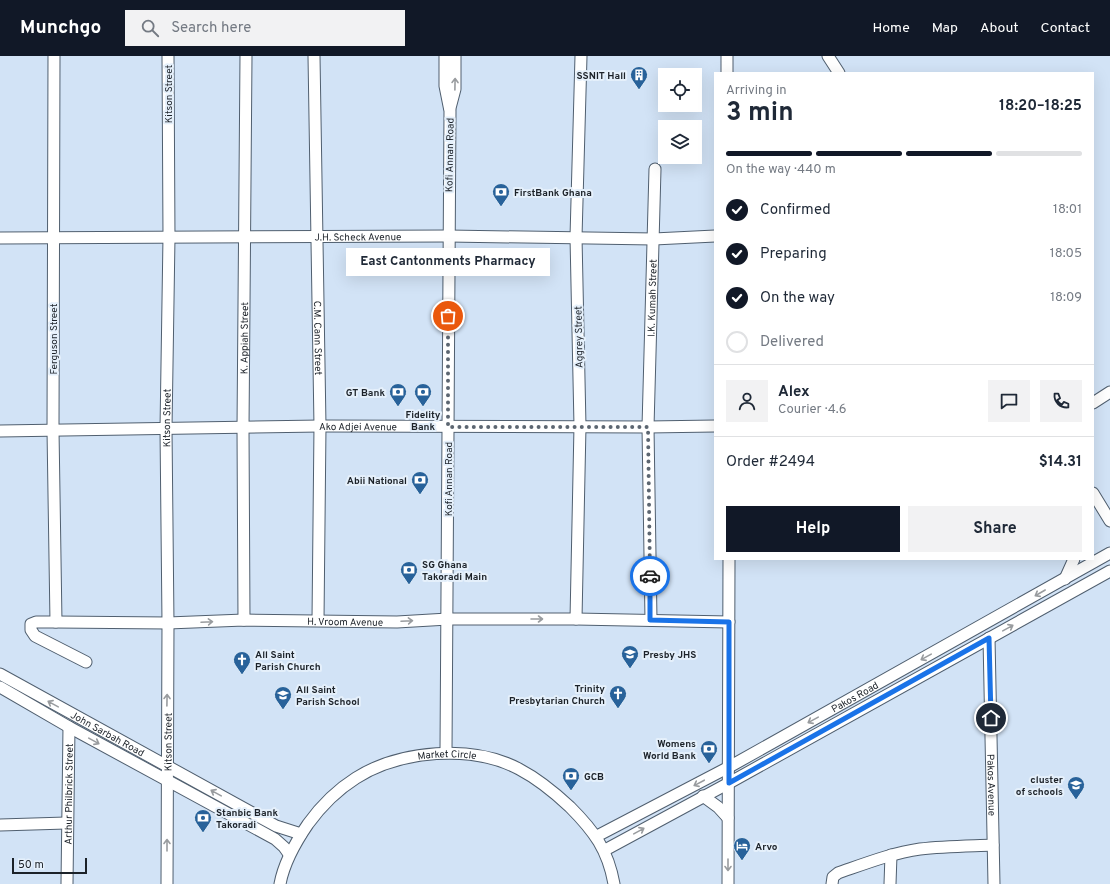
<!DOCTYPE html>
<meta charset="utf-8">
<style>
body{margin:0;font-family:Overpass,sans-serif;background:#f2f2f3;color:#1f2937;height:100vh;display:flex;flex-direction:column;font-size:15px;white-space:nowrap}
*{box-sizing:border-box;margin:0}
p{font-size:13px;color:#747a83}
.icon{flex:none;width:22px;height:22px;fill:none;stroke:currentColor;stroke-width:2;stroke-linecap:round;stroke-linejoin:round}
.map{position:relative;flex:1;overflow:hidden}
.side{position:absolute;left:714px;top:16px;width:380px;height:488px;display:flex;flex-direction:column;background:#fff;border-radius:0px;box-shadow:0 4px 16px #0002}
.side>*{flex:none}
.fabs{position:absolute;left:658px;top:12px;display:grid;gap:8px}
.fabs a{display:grid;place-items:center;width:44px;height:44px;border-radius:0px;background:#fff;box-shadow:0 4px 16px #0002;font-size:20px}
.scale{position:absolute;left:12px;bottom:10px;width:75px;box-sizing:border-box;padding-left:4px;border:2px solid #1c2229;border-top:0;font-size:11px;line-height:14px;white-space:nowrap;color:#1c2229;-webkit-text-stroke:3px #e5f0fb;paint-order:stroke}
.pin{position:absolute;display:grid;place-items:center;width:34px;height:34px;color:#fff;margin:-17px;border:2px solid #fff;border-radius:50%;box-shadow:0 1px 4px #0007}
.courier{position:absolute;display:grid;place-items:center;width:40px;height:40px;margin:-20px;border:3px solid #1a73e8;border-radius:50%;background:#fff;color:#222;box-shadow:0 1px 5px #0007}
.bubble{position:absolute;height:28px;border-radius:0px;background:#fff;box-shadow:0 4px 16px #0002;font-size:13px;font-weight:700;line-height:28px;text-align:center}
.head em{font-style:normal;font-weight:700}
.head div{display:flex;flex-direction:column-reverse}
.head{display:flex;align-items:center;justify-content:space-between;height:68px;padding:0 12px}
h1{font-size:26px;font-weight:700;line-height:30px}
.bar{display:grid;grid-template-columns:repeat(4,1fr);gap:6px 4px;align-content:center;height:48px;padding:0 12px}
.bar i{height:5px;border-radius:3px;background:#e0e1e3}
.bar .current{background:#111827}
.bar p{grid-column:span 4}
.line{display:flex;align-items:center;gap:10px;padding:0 12px;border-top:1px solid #e0e1e3}
.line div{flex:1}
.round{display:grid;place-items:center;flex:none;width:42px;height:42px;border-radius:0px;background:#f2f2f3}
ol{padding:0 12px;list-style:none}
li{display:flex;align-items:center;gap:12px;height:44px}
li p{margin-inline-start:auto}
li .icon{padding:4px;border-radius:50%;background:#111827;color:#fff;stroke-width:4}
li:last-child{color:#747a83}
li i{width:22px;height:22px;border:2px solid #e0e1e3;border-radius:50%}
.primary-button{display:flex;gap:8px;margin-top:auto;padding:8px 12px}
.primary-button a{flex:1;height:46px;border-radius:0px;background:#111827;color:#fff;font-size:16px;font-weight:700;line-height:46px;text-align:center}
.primary-button a+a{background:#f2f2f3;color:#1f2937}
header{display:flex;align-items:center;gap:24px;box-sizing:border-box;height:56px;padding:0 20px;background:#111827;color:#fff}
header strong{font-size:19px}
nav{display:flex;gap:22px;margin-inline-start:auto;font-size:14px}
.search{width:280px;height:36px;background:#f2f2f3;display:flex;align-items:center;gap:10px;box-sizing:border-box;padding:0 14px;border-radius:0px;color:#747a83;font-size:15px}
.map>svg:first-child{display:block}
</style>
<header>
<strong>Munchgo</strong>
<div class="search"><svg class="icon" aria-label="search" viewBox="0 0 24 24"><circle cx="10" cy="10" r="6"/><path d="M15 15l6 6"/></svg>Search here</div>
<nav><a>Home</a><a>Map</a><a>About</a><a>Contact</a></nav>
</header>
<div class="map">
<svg width="1110" height="828" viewBox="0 0 1110 828">
<rect width="100%" height="100%" fill="#d2e3f6"/>
<g fill="none" stroke-linecap="round" stroke-linejoin="round">
<defs>
<g id="street">
<path d="M54,0L53,374L56,566"/>
<path id="s1" d="M314,0L320,370L318,564"/>
<path d="M445,0V30L450,55L446,696"/>
<path d="M727,0V17"/>
<path d="M828,0L839,17"/>
<path d="M450,52L455,33V0"/>
<path id="s2" d="M0,182L448,180L654,183L715,180"/>
<path d="M1093,347L1110,336"/>
<path id="s3" d="M0,375L320,370L648,371L715,370"/>
<path d="M1093,437L1110,465"/>
<path d="M1065,523L1074,503"/>
<path d="M576,563L580,370L576,181L581,0"/>
<path id="s4" d="M244,564L243,372L246,0"/>
<path id="s5" d="M651,564L648,371L655,113"/>
<path id="s6" d="M989,582L994,828"/>
<path id="s7" d="M86,606L35,580L31,574V568L36,566H56L168,567L244,564L397,566L448,563H576L729,566"/>
<path id="s8" d="M0,618L276,770L301,778"/>
<path d="M0,631L69,671L275,783L284,791L289,798"/>
<path d="M703,740L718,751L728,762"/>
<path d="M0,769L66,767"/>
<path id="s9" d="M597,780L729,711L1110,497"/>
<path d="M605,794L729,727L1110,515"/>
<path id="s10" d="M67,828L69,671"/>
<path id="s11" d="M167,828L168,567L166,373L169,181L168,0"/>
<path id="s12" d="M280,828C284,806 295,787 308,768C321,750 337,734 356,722C400,694 472,688 519,713C538,723 554,736 570,751C594,775 608,794 614,828"/>
<path d="M728,828L729,503"/>
<path d="M832,828L833,821L838,817C864,808 892,797 920,793C944,790 969,790 993,789"/>
<path d="M890,828L891,799"/>
</g>
</defs>
<use href="#street" stroke="#505f6f" stroke-width="13"/>
<use href="#street" stroke="#fff" stroke-width="11"/>
</g>
<defs><path id="oneway-shaft" d="M-6 0H5M1.5-3L5.5 0L1.5 3" fill="none" stroke-width="1.6" stroke-linecap="round" stroke-linejoin="round"/></defs>
<g stroke="#999c9f">
<use href="#oneway-shaft" transform="translate(455 28) rotate(-89)"/>
<use href="#oneway-shaft" transform="translate(1040 537) rotate(150)"/>
<use href="#oneway-shaft" transform="translate(537 563)"/>
<use href="#oneway-shaft" transform="translate(407 565) rotate(-3)"/>
<use href="#oneway-shaft" transform="translate(207 566) rotate(-3)"/>
<use href="#oneway-shaft" transform="translate(1008 572) rotate(-29)"/>
<use href="#oneway-shaft" transform="translate(926 601) rotate(151)"/>
<use href="#oneway-shaft" transform="translate(167 644) rotate(-89)"/>
<use href="#oneway-shaft" transform="translate(53 648) rotate(-151)"/>
<use href="#oneway-shaft" transform="translate(813 664) rotate(151)"/>
<use href="#oneway-shaft" transform="translate(94 685) rotate(29)"/>
<use href="#oneway-shaft" transform="translate(699 727) rotate(152)"/>
<use href="#oneway-shaft" transform="translate(216 737) rotate(-151)"/>
<use href="#oneway-shaft" transform="translate(639 775) rotate(-29)"/>
<use href="#oneway-shaft" transform="translate(167 789) rotate(-90)"/>
<use href="#oneway-shaft" transform="translate(728 809) rotate(90)"/>
</g>
<g fill="none" stroke-linecap="round" stroke-linejoin="round">
<path stroke="#5c6671" stroke-width="4" stroke-dasharray="0 7.2" d="M448,260V371H648L650,520"/>
<path stroke="#1a73e8" stroke-width="5" d="M650,520V564L729,566V727L989,582L991,662"/>
</g>
<defs>
<symbol id="building-pin" viewBox="-11 -11 22 30"><path d="M0 17L-7.5 6A9.5 9.5 0 1 1 7.5 6Z" fill="#28629a" stroke="#e5f0fb"/><path d="M-4-6H4V6H1V3H-1V6H-4ZM-2.5-4.3h1.7v1.8h-1.7ZM.8-4.3h1.7v1.8H.8ZM-2.5-1h1.7V.8h-1.7ZM.8-1h1.7V.8H.8Z" fill="#fff"/></symbol>
<symbol id="bank-pin" viewBox="-11 -11 22 30"><path d="M0 17L-7.5 6A9.5 9.5 0 1 1 7.5 6Z" fill="#28629a" stroke="#e5f0fb"/><path d="M-6-4H6V4H-6ZM0-2.3a2.3 2.3 0 1 0 0 4.6a2.3 2.3 0 1 0 0-4.6Z" fill="#fff"/></symbol>
<symbol id="school-pin" viewBox="-11 -11 22 30"><path d="M0 17L-7.5 6A9.5 9.5 0 1 1 7.5 6Z" fill="#28629a" stroke="#e5f0fb"/><path d="M0-5L7-2L0 1L-7-2ZM-4 1L0 2.5L4 1V4Q0 6-4 4Z" fill="#fff"/></symbol>
<symbol id="church-pin" viewBox="-11 -11 22 30"><path d="M0 17L-7.5 6A9.5 9.5 0 1 1 7.5 6Z" fill="#28629a" stroke="#e5f0fb"/><path d="M-1.2-6h2.4v3.5h3.3v2.4h-3.3V6h-2.4V-.1h-3.3v-2.4h3.3Z" fill="#fff"/></symbol>
<symbol id="hotel-pin" viewBox="-11 -11 22 30"><path d="M0 17L-7.5 6A9.5 9.5 0 1 1 7.5 6Z" fill="#28629a" stroke="#e5f0fb"/><path d="M-6-4.5h1.5V1H6V5H4.5V3h-9V5H-6ZM-4 0a1.8 1.8 0 1 1 3.6 0ZM.5 0V-2.5h3Q6-2.5 6 0Z" fill="#fff"/></symbol>
</defs>
<g fill-rule="evenodd">
<use href="#building-pin" x="629" y="9" width="20" height="27"/>
<use href="#bank-pin" x="491" y="126" width="20" height="27"/>
<use href="#bank-pin" x="388" y="326" width="20" height="27"/>
<use href="#bank-pin" x="413" y="326" width="20" height="27"/>
<use href="#bank-pin" x="410" y="414" width="20" height="27"/>
<use href="#bank-pin" x="399" y="504" width="20" height="27"/>
<use href="#school-pin" x="620" y="588" width="20" height="27"/>
<use href="#church-pin" x="232" y="594" width="20" height="27"/>
<use href="#church-pin" x="608" y="628" width="20" height="27"/>
<use href="#school-pin" x="273" y="629" width="20" height="27"/>
<use href="#bank-pin" x="699" y="683" width="20" height="27"/>
<use href="#bank-pin" x="561" y="710" width="20" height="27"/>
<use href="#school-pin" x="1066" y="719" width="20" height="27"/>
<use href="#bank-pin" x="193" y="752" width="20" height="27"/>
<use href="#hotel-pin" x="732" y="780" width="20" height="27"/>
</g>
<g text-anchor="middle" stroke-width="4" stroke-linejoin="round" paint-order="stroke">
<g font-size="10" font-weight="bold" fill="#1c2229" stroke="#e5f0fb" text-anchor="start">
<text x="626" y="23" text-anchor="end">SSNIT Hall</text>
<text x="514" y="140">FirstBank Ghana</text>
<text x="385" y="340" text-anchor="end">GT Bank</text>
<text x="423" y="362" text-anchor="middle">Fidelity<tspan x="423" dy="12">Bank</tspan></text>
<text x="407" y="428" text-anchor="end">Abii National</text>
<text x="422" y="512">SG Ghana<tspan x="422" dy="12">Takoradi Main</tspan></text>
<text x="255" y="602">All Saint<tspan x="255" dy="12">Parish Church</tspan></text>
<text x="643" y="602">Presby JHS</text>
<text x="605" y="636" text-anchor="end">Trinity<tspan x="605" dy="12">Presbytarian Church</tspan></text>
<text x="296" y="637">All Saint<tspan x="296" dy="12">Parish School</tspan></text>
<text x="696" y="691" text-anchor="end">Womens<tspan x="696" dy="12">World Bank</tspan></text>
<text x="584" y="724">GCB</text>
<text x="1063" y="727" text-anchor="end">cluster<tspan x="1063" dy="12">of schools</tspan></text>
<text x="216" y="760">Stanbic Bank<tspan x="216" dy="12">Takoradi</tspan></text>
<text x="755" y="794">Arvo</text>
</g>
<g font-size="10" fill="#1c2229" stroke="#e5f0fb">
<text transform="translate(168 38) rotate(-90)" y="4">Kitson Street</text>
<text transform="translate(449 99) rotate(-89)" y="4">Kofi Annan Road</text>
<text dy="4" stroke="none"><textPath href="#s2" startOffset="358">J.H. Scheck Avenue</textPath></text>
<text dy="4" stroke="none"><textPath href="#s5" startOffset="322">I.K. Kumah Street</textPath></text>
<text transform="translate(578 281) rotate(-91)" y="4">Aggrey Street</text>
<text dy="4" stroke="none"><textPath href="#s4" startOffset="282">K. Appiah Street</textPath></text>
<text dy="4" stroke="none"><textPath href="#s1" startOffset="282">C.M. Cann Street</textPath></text>
<text transform="translate(53 283) rotate(-90)" y="4">Ferguson Street</text>
<text dy="4" stroke="none"><textPath href="#s11" startOffset="466">Kitson Street</textPath></text>
<text dy="4" stroke="none"><textPath href="#s3" startOffset="358">Ako Adjei Avenue</textPath></text>
<text transform="translate(448 423) rotate(-90)" y="4">Kofi Annan Road</text>
<text dy="4" stroke="none"><textPath href="#s7" startOffset="385">H. Vroom Avenue</textPath></text>
<text dy="4" stroke="none"><textPath href="#s9" startOffset="293">Pakos Road</textPath></text>
<text dy="4" stroke="none"><textPath href="#s8" startOffset="123">John Sarbah Road</textPath></text>
<text dy="4" stroke="none"><textPath href="#s11" startOffset="142">Kitson Street</textPath></text>
<text dy="4" stroke="none"><textPath href="#s12" startOffset="229">Market Circle</textPath></text>
<text dy="4" stroke="none"><textPath href="#s6" startOffset="147">Pakos Avenue</textPath></text>
<text dy="4" stroke="none"><textPath href="#s10" startOffset="90">Arthur Philbrick Street</textPath></text>
</g>
</g>
</svg>
<div class="fabs">
<a><svg class="icon" aria-label="locate" viewBox="0 0 24 24"><circle cx="12" cy="12" r="6"/><path d="M12 2v4M12 18v4M2 12h4M18 12h4"/></svg></a>
<a><svg class="icon" aria-label="layers" viewBox="0 0 24 24"><path d="M12 4l9 5-9 5-9-5zM3 14l9 5 9-5"/></svg></a>
</div>
<div class="scale">50 m</div>
<div class="pin" style="left:448px;top:260px;background:#ea580c"><svg class="icon" aria-label="bag" viewBox="0 0 24 24"><path d="M5 8h14l-1 12H6zM9 8a3 3 0 0 1 6 0"/></svg></div>
<div class="pin" style="left:991px;top:662px;background:#1f2937"><svg class="icon" aria-label="home" viewBox="0 0 24 24"><path d="M3 11l9-7 9 7M6 9v11h12V9"/></svg></div>
<div class="courier" style="left:650px;top:520px"><svg class="icon" aria-label="car" viewBox="0 0 24 24"><path d="M5 17H2v-5l4-1 3-4h7l3 4 3 1v5h-3M9 17h6M6 11h13"/><circle cx="7" cy="17" r="2"/><circle cx="17" cy="17" r="2"/></svg></div>
<div class="bubble" style="left:346px;top:192px;width:204px">East Cantonments Pharmacy</div>
<section class="side">
<div class="head"><div><h1>3 min</h1><p>Arriving in</p></div><em>18:20–18:25</em></div>
<div class="bar"><i class="current"></i><i class="current"></i><i class="current"></i><i></i><p>On the way · 440 m</p></div>
<ol>
<li><svg class="icon" aria-label="check" viewBox="0 0 24 24"><path d="M5 12l5 5 9-10"/></svg>Confirmed<p>18:01</p></li>
<li><svg class="icon" aria-label="check" viewBox="0 0 24 24"><path d="M5 12l5 5 9-10"/></svg>Preparing<p>18:05</p></li>
<li><svg class="icon" aria-label="check" viewBox="0 0 24 24"><path d="M5 12l5 5 9-10"/></svg>On the way<p>18:09</p></li>
<li><i></i>Delivered</li>
</ol>
<div class="line" style="height:72px"><a class="round"><svg class="icon" aria-label="person" viewBox="0 0 24 24"><circle cx="12" cy="8" r="4"/><path d="M4 21q1-7 8-7t8 7"/></svg></a><div><b>Alex</b><p>Courier · 4.6</p></div><a class="round"><svg class="icon" aria-label="chat" viewBox="0 0 24 24"><path d="M4 5h16v11H9l-5 4z"/></svg></a><a class="round"><svg class="icon" aria-label="phone" viewBox="0 0 24 24"><path d="M5 4h4l2 5-3 2q2 4 5 5l2-3 5 2v4C11 20 4 13 5 4z"/></svg></a></div>
<div class="line" style="height:52px"><div>Order #2494</div><b>$14.31</b></div>
<div class="primary-button"><a>Help</a><a>Share</a></div>
</section>
</div>
